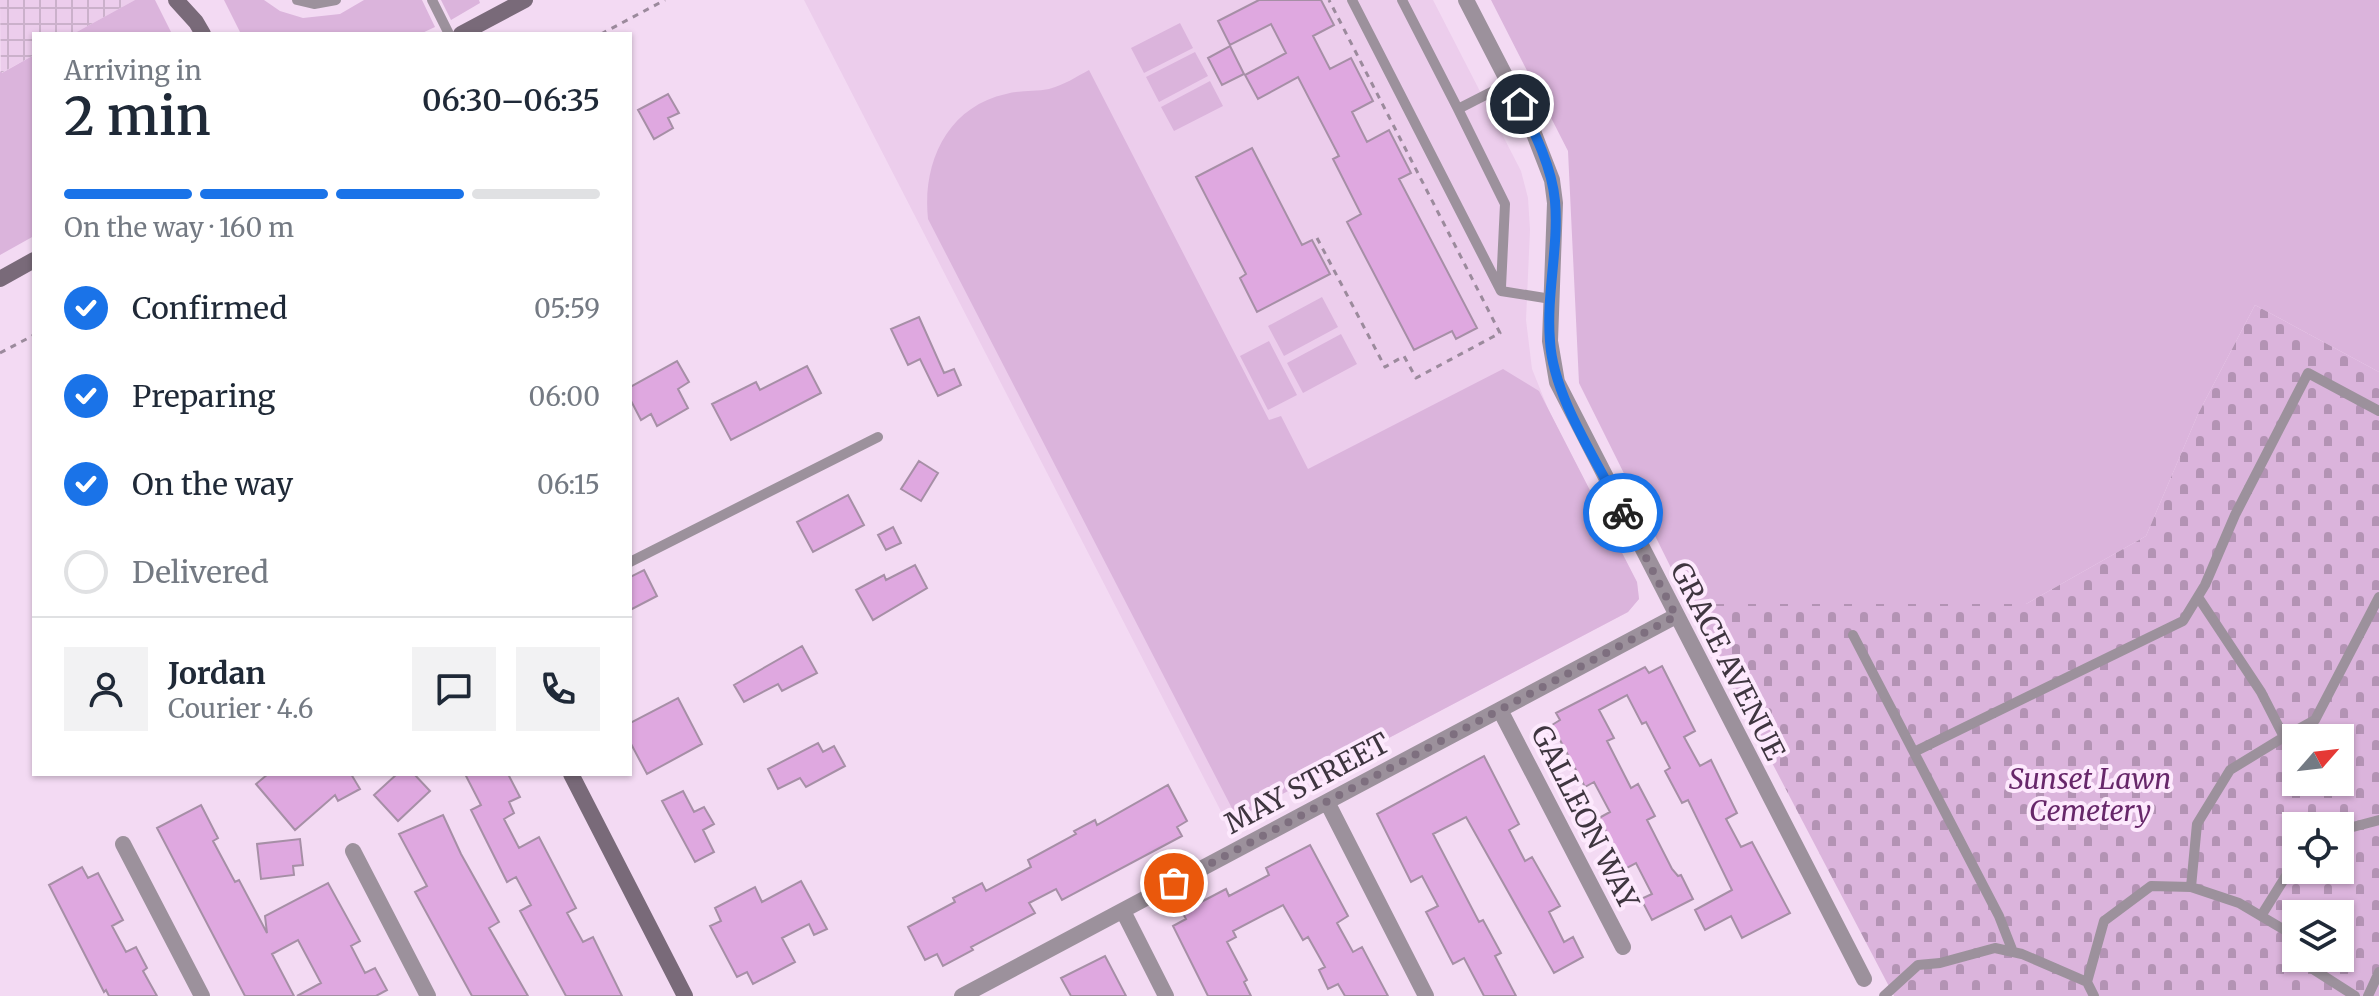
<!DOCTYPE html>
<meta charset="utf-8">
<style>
body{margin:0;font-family:Merriweather,serif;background:#f2f2f3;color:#1f2937;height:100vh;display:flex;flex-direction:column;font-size:30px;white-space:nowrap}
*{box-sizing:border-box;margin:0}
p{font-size:26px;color:#747a83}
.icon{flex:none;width:44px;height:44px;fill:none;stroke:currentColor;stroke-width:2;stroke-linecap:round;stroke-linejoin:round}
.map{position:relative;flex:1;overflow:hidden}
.sheet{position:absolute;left:32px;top:32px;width:600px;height:744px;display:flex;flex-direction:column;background:#fff;border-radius:0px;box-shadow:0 2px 6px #0004}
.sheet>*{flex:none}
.needle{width:52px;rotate:62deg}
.tools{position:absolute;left:2282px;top:724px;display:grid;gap:16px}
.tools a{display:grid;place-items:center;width:72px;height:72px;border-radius:0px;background:#fff;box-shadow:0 2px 6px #0004;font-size:40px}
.pin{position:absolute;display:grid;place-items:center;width:68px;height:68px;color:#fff;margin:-34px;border:4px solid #fff;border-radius:50%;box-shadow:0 2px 8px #0007}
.courier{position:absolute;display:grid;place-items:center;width:80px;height:80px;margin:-40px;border:6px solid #1a73e8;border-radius:50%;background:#fff;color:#222;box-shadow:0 2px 10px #0007}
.headline em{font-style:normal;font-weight:600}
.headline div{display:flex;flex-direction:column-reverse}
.headline{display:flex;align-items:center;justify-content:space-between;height:136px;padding:0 32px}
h1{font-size:52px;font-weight:600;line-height:60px}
.bar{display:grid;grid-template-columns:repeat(4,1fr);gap:12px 8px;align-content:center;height:96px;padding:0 32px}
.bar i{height:10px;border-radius:6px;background:#e0e1e3}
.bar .on{background:#1a73e8}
.bar p{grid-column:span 4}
.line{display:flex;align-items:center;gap:20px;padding:0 32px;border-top:2px solid #e0e1e3}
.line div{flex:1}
.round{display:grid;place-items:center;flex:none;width:84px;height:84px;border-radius:0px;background:#f2f2f3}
ol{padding:0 32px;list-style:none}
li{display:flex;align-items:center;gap:24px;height:88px}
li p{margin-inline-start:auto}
li .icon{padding:8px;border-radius:50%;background:#1a73e8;color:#fff;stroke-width:4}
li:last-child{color:#747a83}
li i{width:44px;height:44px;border:4px solid #e0e1e3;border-radius:50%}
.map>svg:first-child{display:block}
</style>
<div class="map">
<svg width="2379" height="996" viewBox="0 0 2379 996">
<defs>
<pattern id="industrial-grid" width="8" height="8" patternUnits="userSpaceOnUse" patternTransform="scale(2)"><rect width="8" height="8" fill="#eccdec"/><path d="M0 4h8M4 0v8" fill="none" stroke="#cbb1cb"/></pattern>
<pattern id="cemetery-stones" width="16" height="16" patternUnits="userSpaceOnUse" patternTransform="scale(2)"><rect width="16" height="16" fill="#dbb4dc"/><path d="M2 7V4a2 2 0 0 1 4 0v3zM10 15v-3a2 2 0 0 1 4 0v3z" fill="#b393b4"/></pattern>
</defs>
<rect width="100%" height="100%" fill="#f3daf3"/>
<path fill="#eccdec" d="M804,0H1433L1521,171L1528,198L1530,230L1526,320L1532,369L1549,411L1637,582L1639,599L1628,612L1227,823Z"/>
<path fill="url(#industrial-grid)" d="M0,0H135L73,34H34V55L1,73Z"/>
<path fill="#dbb4dc" d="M135,0H155L172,34H73Z
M224,0H264L280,11L303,18L340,14L364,0H422L435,27L420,34H241Z
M441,0H479L480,3L451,20Z
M1491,0H2379V372L2255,305L2198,414L2146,536L2026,604H1689L1579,383L1568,151Z
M1180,23L1193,48L1144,73L1131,48Z
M1195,52L1208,76L1159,102L1146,77Z
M34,55V236L0,255V71L2,73Z
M1089,70L1269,420L1281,416L1308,469L1503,369L1539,391L1637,582L1639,599L1628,612L1237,818L928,219C922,163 947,107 1006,94C1020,90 1035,92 1049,89C1064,85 1076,77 1089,70Z
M1210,81L1223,106L1174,131L1161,107Z
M1322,297L1338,327L1284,356L1268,326Z
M1341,334L1357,364L1303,393L1287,363Z
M1269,341L1297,395L1268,410L1240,356Z"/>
<path fill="url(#cemetery-stones)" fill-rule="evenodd" d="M2255,305L2379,372V996H1894L1689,604H2026L2146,536L2198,414ZM2296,738H2340V782H2296ZM2296,826H2340V870H2296ZM2296,914H2340V958H2296Z"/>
<path fill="#dfa8e0" stroke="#a68fa6" stroke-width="2" d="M1259,0H1321L1334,25L1313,36L1330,69L1351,58L1373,101L1352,112L1367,142L1389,130L1411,173L1399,179L1477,328L1456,339L1452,331L1414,350L1347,222L1361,214L1333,159L1339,156L1298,77L1258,99L1245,75L1286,53L1271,24L1230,45L1218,21Z
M1230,46L1244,74L1222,85L1208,58Z
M668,94L679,113L668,118L673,128L654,139L638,110Z
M1252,148L1302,245L1312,240L1330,274L1257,312L1240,278L1246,274L1196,177Z
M919,317L944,373L954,369L961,385L938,396L920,359L908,365L891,329Z
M677,361L689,382L678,389L688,408L657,426L651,414L641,420L630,399V387Z
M807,366L821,393L731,440L712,404L756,382L760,390Z
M919,461L938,473L921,501L901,489Z
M848,495L864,525L813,552L797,522Z
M893,527L901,543L886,550L878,535Z
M915,565L927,588L873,620L856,590L884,575L886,580Z
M644,570L657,596L630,610V577Z
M802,646L817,673L782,691L778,684L744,702L734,685Z
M1662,666L1695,731L1684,737L1700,766L1711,760L1737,813L1726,819L1741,847L1752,842L1790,913L1742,938L1731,916L1705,930L1695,910L1732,890L1688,800L1682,803L1665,771L1670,768L1646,722L1642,724L1627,695L1599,710L1614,738L1607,741L1631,788L1638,784L1655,816L1647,820L1672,869L1678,876L1681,875L1693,899L1652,920L1641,899L1652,894L1636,863L1625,869L1599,818L1610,812L1594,782L1585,787L1552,725L1560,720L1556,713L1591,695L1645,667L1649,673Z
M678,698L702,744L647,774L630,742V723Z
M818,743L823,752L834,746L845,766L806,787L800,778L778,789L768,769Z
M1484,756L1519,824L1509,830L1525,861L1532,857L1560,906L1549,912L1564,942L1573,937L1583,957L1554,973L1466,817L1433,834L1479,922L1483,920L1501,953L1495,956L1516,996H1484L1464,958L1453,964L1426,912L1438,906L1422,876L1411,882L1377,814Z
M268,774H351L360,789L338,801L335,795L295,830L256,784Z
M397,774H414L430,791L398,821L374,795Z
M465,774H508L520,797L509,802L514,813L504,819L519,848L539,837L576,908L567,913L583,942L593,937L622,996H566L520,911L531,905L516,877L507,882L471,810L481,805Z
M1168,785L1187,821L1177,827L1182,836L1062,900L1056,889L1029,903L1035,913L971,947L973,950L943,966L937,954L925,960L908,927L955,902L953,898L982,883L986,891L1031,867L1028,860L1076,834L1074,831L1095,820L1097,825Z
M683,791L694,812L704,807L714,824L703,830L714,852L695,862L662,801Z
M201,805L218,838L213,841L235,882L239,880L267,933L265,916L328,883L360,941L351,946L365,973L375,968L387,990L376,996H297L321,983L298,940L272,954L294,996H245L157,828Z
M443,815L461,854L499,922L489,928L528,996H472L415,892L427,886L399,834Z
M300,839L303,865L293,866L294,875L261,879L257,844Z
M1310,845L1348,916L1337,923L1353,952L1362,947L1388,996H1345L1338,984L1328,989L1319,970L1325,967L1308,937L1303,940L1283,905L1233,931L1236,937L1227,942L1247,980L1244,982L1251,996H1208L1173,926L1186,919L1182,912L1226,889L1229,896L1269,875L1266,868Z
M82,867L88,878L98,873L123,920L112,926L126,952L136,947L147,968L143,971L157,996H109L106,990L104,992L49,885Z
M801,881L827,929L814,935L809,924L782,938L795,962L753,984L747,972L737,977L710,926L721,921L715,908L755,887L762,902Z
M1105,956L1126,996H1071L1061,978Z"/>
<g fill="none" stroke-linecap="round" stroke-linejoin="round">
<path stroke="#9b8a9c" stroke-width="3" stroke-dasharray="6 6" stroke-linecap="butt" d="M601,34L665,0
M1317,238L1385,367L1404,356L1416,378L1500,333L1329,0
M0,353L34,335"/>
<path stroke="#9c919c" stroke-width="10" d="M297,0L314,4L336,0
M432,0L449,34
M1352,0L1501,291L1551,299
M1402,0L1458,109
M1501,287L1505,204L1458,109L1509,83
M630,562L878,437
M2198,597L2261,692L2284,737L2315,720L2379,597
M1853,635L1999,916L2013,952
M1914,752L2183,621L2205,585L2235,515L2308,373L2379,411
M2317,826L2320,821L2349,828L2379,820
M2191,887L2197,824L2230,770L2284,737
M2261,916L2296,860
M2303,958L2305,964L2355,996
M1884,996L1918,965L1940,963L1995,948L2022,954L2087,982
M2094,996L2087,982L2104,921L2151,886L2191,887L2239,903L2293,935L2296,943
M2368,996L2379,972"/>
<path stroke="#9c919c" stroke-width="16" d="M1466,0L1531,126L1552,180L1555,203L1550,341L1557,382L1864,979
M1500,710L1623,947
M1327,802L1426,996
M123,844L202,996
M353,851L428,996
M1123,911L1166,996
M962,996L1676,616"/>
<path stroke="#796a79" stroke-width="16" d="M176,0L196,22L203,34
M461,34L525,0
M0,279L34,260
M571,774L685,996"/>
</g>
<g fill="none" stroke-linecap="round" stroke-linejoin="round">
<path stroke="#7e6f7f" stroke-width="8" stroke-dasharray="0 14.4" d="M1174,883L1676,616L1623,513"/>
<path stroke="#1a73e8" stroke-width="10" d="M1520,104C1535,133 1552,168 1555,201C1559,247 1546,294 1550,341C1553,397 1598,462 1623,513"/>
</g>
<g text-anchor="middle" stroke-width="8" stroke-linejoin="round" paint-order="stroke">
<g font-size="28" fill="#3f3640" stroke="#fde9fd">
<text transform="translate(1728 661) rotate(63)" y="10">GRACE AVENUE</text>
<text transform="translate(1307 783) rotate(-28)" y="10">MAY STREET</text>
<text transform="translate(1585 817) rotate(63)" y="10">GALLEON WAY</text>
</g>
<g font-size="28" font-style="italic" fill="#67276a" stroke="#fde9fd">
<text x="2090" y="789">Sunset Lawn<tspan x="2090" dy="32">Cemetery</tspan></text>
</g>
</g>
</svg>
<div class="tools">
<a><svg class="needle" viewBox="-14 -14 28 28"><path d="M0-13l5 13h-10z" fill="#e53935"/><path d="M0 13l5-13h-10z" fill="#747a83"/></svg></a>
<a><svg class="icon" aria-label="locate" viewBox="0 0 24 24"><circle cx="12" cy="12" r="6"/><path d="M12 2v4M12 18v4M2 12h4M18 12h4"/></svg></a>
<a><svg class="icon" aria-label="layers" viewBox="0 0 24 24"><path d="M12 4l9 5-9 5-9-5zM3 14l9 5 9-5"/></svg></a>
</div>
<div class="pin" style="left:1174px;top:883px;background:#ea580c"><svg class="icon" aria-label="bag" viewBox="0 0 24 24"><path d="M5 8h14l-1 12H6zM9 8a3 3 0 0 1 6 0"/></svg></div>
<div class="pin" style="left:1520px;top:104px;background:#1f2937"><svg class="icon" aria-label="home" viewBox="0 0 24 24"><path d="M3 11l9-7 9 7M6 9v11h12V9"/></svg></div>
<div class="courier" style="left:1623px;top:513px"><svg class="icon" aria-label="bike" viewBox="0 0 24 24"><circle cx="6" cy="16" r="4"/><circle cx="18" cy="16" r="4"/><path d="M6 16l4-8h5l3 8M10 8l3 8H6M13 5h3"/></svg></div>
<section class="sheet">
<div class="headline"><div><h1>2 min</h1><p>Arriving in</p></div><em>06:30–06:35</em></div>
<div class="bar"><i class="on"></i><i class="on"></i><i class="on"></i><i></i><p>On the way · 160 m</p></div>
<ol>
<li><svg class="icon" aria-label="check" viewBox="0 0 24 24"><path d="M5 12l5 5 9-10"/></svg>Confirmed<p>05:59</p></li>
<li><svg class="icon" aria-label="check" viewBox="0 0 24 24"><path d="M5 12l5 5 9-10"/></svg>Preparing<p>06:00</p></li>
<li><svg class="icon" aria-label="check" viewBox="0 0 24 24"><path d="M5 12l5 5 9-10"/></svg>On the way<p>06:15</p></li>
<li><i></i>Delivered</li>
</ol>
<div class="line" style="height:144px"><a class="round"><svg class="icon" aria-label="person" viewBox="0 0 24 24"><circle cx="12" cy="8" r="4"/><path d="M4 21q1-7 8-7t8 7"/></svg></a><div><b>Jordan</b><p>Courier · 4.6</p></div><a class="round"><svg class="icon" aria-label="chat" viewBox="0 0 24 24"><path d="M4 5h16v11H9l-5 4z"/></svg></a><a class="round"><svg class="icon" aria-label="phone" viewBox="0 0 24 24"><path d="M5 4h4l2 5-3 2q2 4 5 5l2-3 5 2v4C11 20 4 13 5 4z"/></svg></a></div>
</section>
</div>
